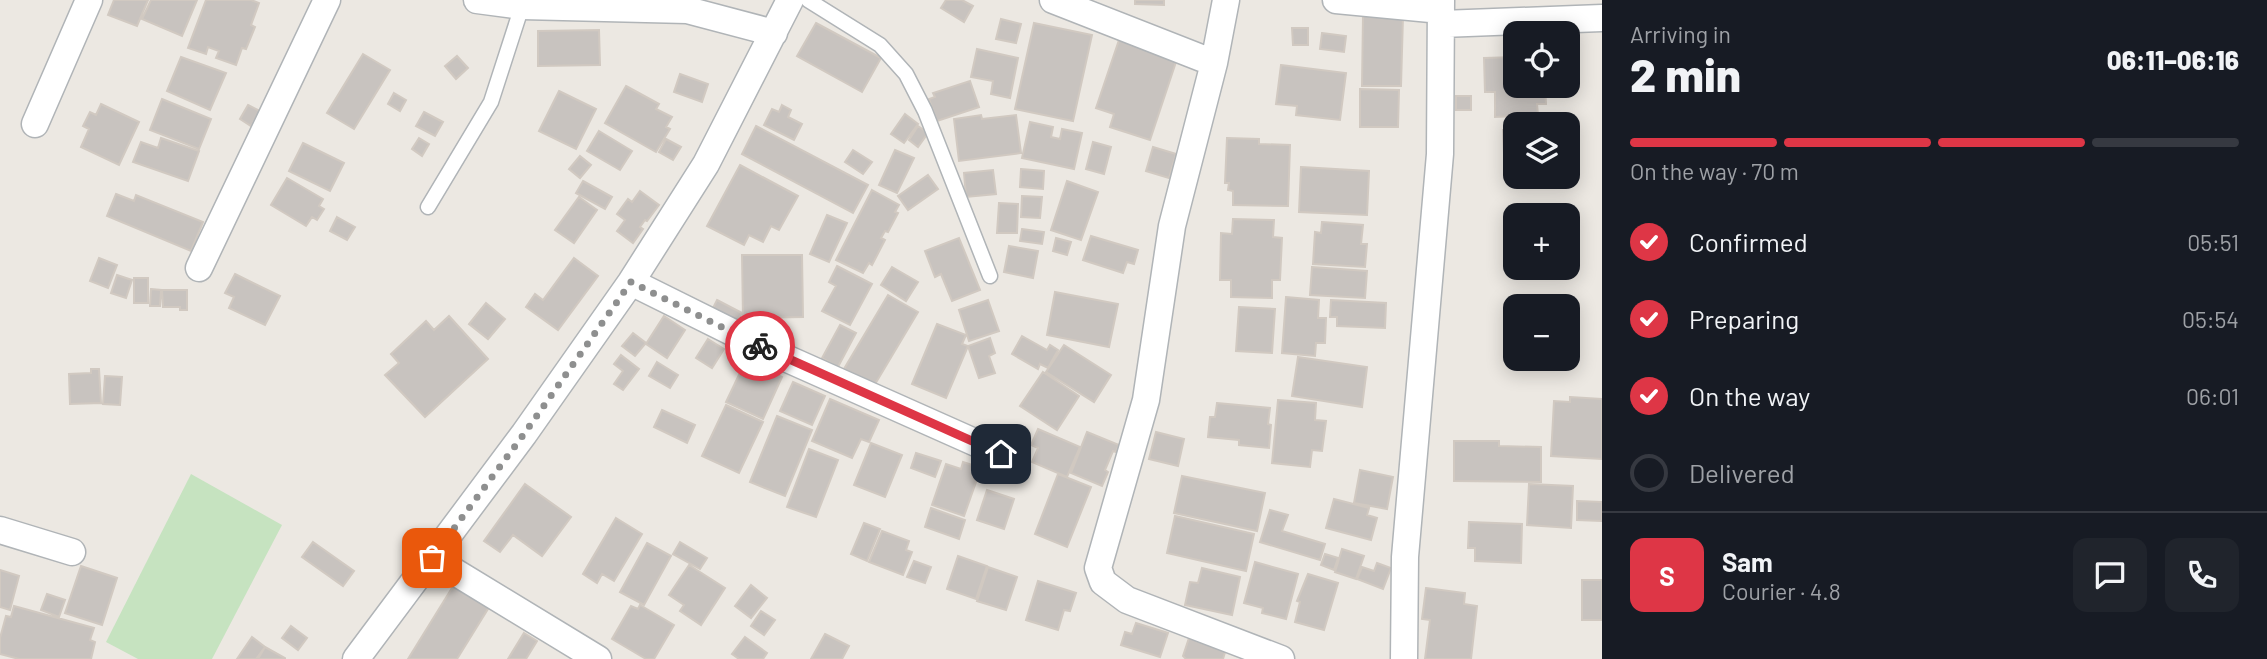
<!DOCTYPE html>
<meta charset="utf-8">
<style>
body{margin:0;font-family:Barlow,sans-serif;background:#20242c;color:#f1f3f6;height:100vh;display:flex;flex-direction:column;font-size:26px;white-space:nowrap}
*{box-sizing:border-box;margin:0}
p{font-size:23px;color:#9ea1a6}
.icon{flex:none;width:38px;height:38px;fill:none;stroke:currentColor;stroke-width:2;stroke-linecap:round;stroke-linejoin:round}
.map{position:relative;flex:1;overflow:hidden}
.drawer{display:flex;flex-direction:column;background:#171b24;width:665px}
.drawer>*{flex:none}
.fabs{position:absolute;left:1503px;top:21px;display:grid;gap:14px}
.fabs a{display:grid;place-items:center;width:77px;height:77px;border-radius:14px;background:#171b24;box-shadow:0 4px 18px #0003;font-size:35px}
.pin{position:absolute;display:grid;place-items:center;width:60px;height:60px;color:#fff;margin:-30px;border-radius:14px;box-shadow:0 4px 10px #0006}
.courier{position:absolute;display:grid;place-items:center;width:70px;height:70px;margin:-35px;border:5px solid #de3646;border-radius:50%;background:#fff;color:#222;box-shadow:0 2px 9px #0007}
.summary em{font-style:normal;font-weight:800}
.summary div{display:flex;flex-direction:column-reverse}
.summary{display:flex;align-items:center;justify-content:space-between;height:119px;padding:0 28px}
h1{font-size:46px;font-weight:800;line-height:52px}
.bar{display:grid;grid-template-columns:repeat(4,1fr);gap:10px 7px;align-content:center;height:84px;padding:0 28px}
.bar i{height:9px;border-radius:5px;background:#363941}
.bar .on{background:#de3646}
.bar p{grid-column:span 4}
.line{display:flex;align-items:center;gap:18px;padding:0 28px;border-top:2px solid #363941}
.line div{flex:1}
.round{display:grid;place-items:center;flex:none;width:74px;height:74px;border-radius:14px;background:#20242c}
ol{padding:0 28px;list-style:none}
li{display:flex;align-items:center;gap:21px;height:77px}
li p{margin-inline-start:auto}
li .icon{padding:7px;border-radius:50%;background:#de3646;color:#fff;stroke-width:4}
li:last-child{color:#9ea1a6}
li i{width:38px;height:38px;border:4px solid #363941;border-radius:50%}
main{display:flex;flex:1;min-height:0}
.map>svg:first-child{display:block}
</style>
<main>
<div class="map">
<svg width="1602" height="659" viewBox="0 0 1602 659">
<rect width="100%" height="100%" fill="#ece8e2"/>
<path fill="#c6e3c0" d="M191,474L282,525L212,659H138L106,642Z"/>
<path fill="#c8c3bf" stroke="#d1c9c1" stroke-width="2" d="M114,0H148L137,26L108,15Z
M151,0H197L182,36L142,19Z
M206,0H251L259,3L251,25L255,27L246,49L242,48L236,65L216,58L219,51L208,47L206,54L188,48Z
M946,0H962L973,6L964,22L941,8Z
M1135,0H1164V5L1135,4Z
M1363,16H1403L1401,86H1362Z
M1001,19L1021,24L1016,43L996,39Z
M816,23L881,58L862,92L797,56Z
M1034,23L1092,35L1073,121L1015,109Z
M1292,28H1308V45H1293Z
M599,30L600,65L538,66V31Z
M1322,33L1346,36L1344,52L1320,49Z
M1119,40L1177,59L1150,140L1110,127L1114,114L1096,108Z
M977,49L1018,58L1010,98L991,94L993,81L971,77Z
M363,54L390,70L354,129L327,113Z
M457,56L468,68L456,79L445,66Z
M181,57L226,73L210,110L167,91Z
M1516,57V86H1545L1546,104H1537L1538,115L1495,117V92H1485L1484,58Z
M1281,65L1346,73L1340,120L1296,115L1297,106L1276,104Z
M680,74L708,84L702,102L674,92Z
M970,81L979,107L937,121L929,99L935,97L933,93Z
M626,86L659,104L656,109L672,117L666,127L670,129L656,152L605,123Z
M1360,89L1399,90L1398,127H1360Z
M559,91L596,109L576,149L539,131Z
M394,93L406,100L400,111L388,104Z
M1456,96H1471V110H1456Z
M162,99L211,119L199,149L150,130Z
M101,104L139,122L119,165L81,147L89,129L83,126L90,112L96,115Z
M248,105L260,111L251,126L240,119Z
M782,105L791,110L788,117L802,124L794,140L764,125L772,109L779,112Z
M424,112L443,122L435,136L416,126Z
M905,114L918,124L904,143L891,134Z
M981,115L982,119L1016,115L1021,153L959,161L954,119Z
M1030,122L1053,127L1051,137L1060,139L1062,129L1082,133L1074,169L1022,158Z
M756,126L868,185L853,213L742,154Z
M918,126L928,133L918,147L909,140Z
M1503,130H1516V154H1504Z
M599,131L632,151L620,170L587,151Z
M161,138L199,151L188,181L133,162L141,142L158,148Z
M419,138L429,144L422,156L412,149Z
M1227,138L1259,139V144L1290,145L1288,206L1233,205V191L1228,190L1229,183H1225Z
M666,139L681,147L673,160L659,152Z
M1093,142L1111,147L1104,174L1086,169Z
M303,143L344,163L330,191L289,171Z
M1153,147L1176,154L1169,178L1146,171Z
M853,150L872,162L863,174L845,162Z
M895,150L914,158L897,193L879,185Z
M580,156L591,165L580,178L569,169Z
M740,165L798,196L779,230L771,226L763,242L749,235L744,245L707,226Z
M1301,167L1369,171L1367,215L1299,212Z
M1021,169L1044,171L1043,189L1020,187Z
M993,170L996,194L966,197L964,173Z
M928,175L938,189L908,210L898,196Z
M287,178L323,199L319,206L324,209L317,220L312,217L306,226L271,205Z
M583,181L612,197L605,209L576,193Z
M1067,181L1098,192L1081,240L1051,230Z
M872,190L899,205L895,212L898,213L888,232L885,231L881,238L885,240L872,265L869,263L863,273L836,260Z
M640,191L659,205L647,221L645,220L640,227L643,229L633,243L617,231L625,220L617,214L628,199L632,202Z
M116,194L134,201L136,195L203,222L191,251L107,216Z
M1022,196L1042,197L1040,218L1021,217Z
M579,197L597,210L574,243L555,230Z
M999,203L1018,204L1017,233H997Z
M827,215L847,223L829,262L810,254Z
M337,217L355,227L347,240L330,231Z
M1233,219L1274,220L1273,237L1282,238L1280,280H1272V298L1231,297V280H1220L1221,233L1232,234Z
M1322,222L1363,225L1361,244H1367L1365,267L1313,264L1315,232L1321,233Z
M1022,229L1044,232L1042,244L1020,241Z
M1091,236L1138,250L1134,264L1127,262L1123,273L1083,260Z
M959,238L980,290L952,301L941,274L935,277L925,251Z
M1056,238L1071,242L1067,255L1053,251Z
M1009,246L1038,251L1033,278L1004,272Z
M742,255H802L803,317L743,318Z
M99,258L117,265L108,288L90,281Z
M574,258L598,276L558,330L526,307L535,294L543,300Z
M837,266L872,284L850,325L822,311L836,286L829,282Z
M892,267L918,282L906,301L881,285Z
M1312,267L1367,271L1365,298L1310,295Z
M235,274L280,296L265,325L229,308L234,297L225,293Z
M117,275L132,280L126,298L111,293Z
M134,278H148V303H134Z
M151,289L161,290L160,306H150Z
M162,290H187V310H180V307H163Z
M1055,292L1118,304L1109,347L1047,335Z
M888,295L918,312L874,386L844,369Z
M1286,297L1319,300L1318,318H1326L1325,343H1316L1315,356L1282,353Z
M717,300L742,313L733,329L709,316Z
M988,300L999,331L969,341L959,310Z
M1331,300L1386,303L1385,328L1337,326V317H1330Z
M486,303L505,319L488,339L469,324Z
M1239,307L1275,309L1272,353L1236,351Z
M449,316L488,359L425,417L385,375L399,363L391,354L426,321L434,330Z
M664,316L685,330L667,358L646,344Z
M937,324L966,335L962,344L968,346L946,398L912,384Z
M840,325L856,333L838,367L822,358Z
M633,333L646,343L635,356L622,346Z
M1022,336L1047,350L1050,345L1058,350L1048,368L1040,364L1038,369L1012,354Z
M990,338L995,353L989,356L995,373L979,378L968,346Z
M708,339L724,349L712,368L696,358Z
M1064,345L1111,375L1094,402L1046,372Z
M621,355L639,369L623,390L614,384L623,371L614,364Z
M1298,357L1367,367L1362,407L1292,396Z
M746,360L782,377L763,419L726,402Z
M657,362L678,375L670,388L649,376Z
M91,369H99L101,403L70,404L69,374L91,373Z
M1043,372L1079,396L1057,430L1020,406Z
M105,376L122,377L120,405L103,404Z
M793,382L825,396L812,425L780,411Z
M1570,397L1602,399V459L1551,456L1554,401L1570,402Z
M830,399L879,420L869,442L861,439L852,458L812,441Z
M1278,400L1316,403L1315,420L1326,421L1322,451L1312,450L1310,467L1272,463Z
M1217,403L1270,408L1268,424L1271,425L1269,448L1239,445V440L1208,437L1210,417H1215Z
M726,405L763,422L739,473L702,456Z
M662,410L695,425L687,443L654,427Z
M777,416L812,430L785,496L750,482Z
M1038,429L1080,447L1067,477L1032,462L1038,448L1031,445Z
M1087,432L1119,445L1116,452L1113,451L1105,470L1108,472L1102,486L1071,473Z
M1156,432L1184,439L1178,466L1149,459Z
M1454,441H1499V446L1541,447V482L1454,481Z
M871,443L902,455L885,497L854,485Z
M809,449L838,460L816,517L787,507Z
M916,453L941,461L935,477L911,468Z
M963,462L981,468L964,516L932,505L946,464L961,469Z
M1360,470L1393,477L1387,509L1354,503Z
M1058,474L1091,487L1067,547L1035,534Z
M1182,476L1265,493L1257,531L1174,513Z
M525,484L571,517L542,556L513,535L500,552L484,541Z
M1529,484L1573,486L1571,528L1527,525Z
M987,490L1014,499L1004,529L977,520Z
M1334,499L1369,508L1367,515L1377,518L1371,540L1326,528Z
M1577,501L1602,502V521L1577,520Z
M931,508L965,520L959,539L925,527Z
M1270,510L1288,515L1282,531L1325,544L1320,560L1260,542Z
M1175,516L1254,534L1246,571L1167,553Z
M616,518L642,534L614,581L602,574L597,583L583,574Z
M1469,522L1522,524L1521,563L1475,561V548H1468Z
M864,523L880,529L867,561L851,554Z
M882,531L909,541L906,550L912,552L903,575L869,562Z
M313,542L354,571L343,586L302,557Z
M680,542L707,558L700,569L673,554Z
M647,543L671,556L644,605L620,592Z
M1342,549L1364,556L1356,579L1335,572Z
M1325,554L1338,558L1334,570L1321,565Z
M958,556L987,566L976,599L947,589Z
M914,561L931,567L925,583L907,577Z
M1255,562L1298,574L1286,619L1262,613L1263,608L1244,603Z
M1377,563L1391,568L1383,589L1357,579L1362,567L1374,571Z
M689,565L725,588L701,625L680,611L684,605L669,595Z
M81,566L117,578L102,625L65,613Z
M988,567L1017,577L1006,610L977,601Z
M1202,568L1240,577L1232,615L1185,605L1190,582L1198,583Z
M0,570L19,576L10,610L0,607Z
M1308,574L1338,583L1324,630L1295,622L1300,602L1297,601Z
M1582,580H1602V620H1582Z
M1038,581L1076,593L1070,611L1064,610L1058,630L1026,620Z
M455,583L491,604L457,659H408Z
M751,585L767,598L751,618L735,606Z
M1426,588L1465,593L1464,604L1477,606L1471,659H1425L1430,620L1422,619Z
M47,594L65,600L59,617L41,610Z
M640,605L674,625L654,659H646L612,639L631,606L638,609Z
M14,606L94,628L90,640L95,642L91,659H19L0,654V638L6,616L11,617Z
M761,611L775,620L764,635L751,626Z
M1136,623L1168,633L1160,657L1121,645L1125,632L1132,634Z
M291,626L307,638L298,650L282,638Z
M524,633L537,641L526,659H508Z
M825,634L849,646L842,659H811Z
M252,637L265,647L256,659H237Z
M745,637L767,653L763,659H739L732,654Z
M1189,638L1226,649L1223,659H1186L1183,656Z
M265,647L285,658V659H258Z"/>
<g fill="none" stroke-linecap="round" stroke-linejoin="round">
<defs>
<path id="lane" d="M808,0L880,45L906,74L925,111L990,276
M428,207L491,102L522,6"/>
<path id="street" d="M477,0L522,6L687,10L774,33
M1053,0L1214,63
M1226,0L1214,63L1172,226L1146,400L1098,568L1103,582L1127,600L1281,659
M1336,0L1441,10
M1442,24L1602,18
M35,124L89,0
M199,268L327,0
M631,282L772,352L1001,454
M0,530L72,552
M432,558L598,659
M356,659L524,434L631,282L706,164L790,0
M1404,659L1405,557L1440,154L1441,0"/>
</defs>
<use href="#lane" stroke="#b0b4b7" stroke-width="17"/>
<use href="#street" stroke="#b0b4b7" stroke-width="29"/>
<use href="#lane" stroke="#fff" stroke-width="14"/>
<use href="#street" stroke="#fff" stroke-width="26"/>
</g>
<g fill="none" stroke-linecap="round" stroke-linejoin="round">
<path stroke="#8e8f8f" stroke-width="7" stroke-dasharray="0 12.6" d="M432,558L524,434L631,282L760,346"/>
<path stroke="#de3646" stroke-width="9" d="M760,346L1001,454"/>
</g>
</svg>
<div class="fabs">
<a><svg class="icon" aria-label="locate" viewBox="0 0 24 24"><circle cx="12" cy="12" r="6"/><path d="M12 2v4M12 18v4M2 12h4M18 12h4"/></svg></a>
<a><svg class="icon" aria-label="layers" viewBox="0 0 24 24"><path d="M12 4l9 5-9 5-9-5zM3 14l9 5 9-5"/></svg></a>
<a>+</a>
<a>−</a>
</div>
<div class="pin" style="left:432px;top:558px;background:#ea580c"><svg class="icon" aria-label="bag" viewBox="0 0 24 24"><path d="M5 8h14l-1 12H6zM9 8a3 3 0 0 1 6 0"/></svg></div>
<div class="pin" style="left:1001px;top:454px;background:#1f2937"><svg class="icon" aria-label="home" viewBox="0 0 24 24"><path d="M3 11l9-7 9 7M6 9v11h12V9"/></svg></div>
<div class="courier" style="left:760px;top:346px"><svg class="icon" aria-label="bike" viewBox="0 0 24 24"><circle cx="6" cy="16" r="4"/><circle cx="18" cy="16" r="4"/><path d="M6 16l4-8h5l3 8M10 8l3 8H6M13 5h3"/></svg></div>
</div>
<section class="drawer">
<div class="summary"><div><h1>2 min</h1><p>Arriving in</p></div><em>06:11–06:16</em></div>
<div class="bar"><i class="on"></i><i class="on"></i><i class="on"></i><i></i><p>On the way · 70 m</p></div>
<ol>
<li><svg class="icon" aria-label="check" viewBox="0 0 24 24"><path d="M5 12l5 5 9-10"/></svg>Confirmed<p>05:51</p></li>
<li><svg class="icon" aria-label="check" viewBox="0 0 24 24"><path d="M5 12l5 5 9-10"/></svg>Preparing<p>05:54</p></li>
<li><svg class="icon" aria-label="check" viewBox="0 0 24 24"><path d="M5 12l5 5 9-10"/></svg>On the way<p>06:01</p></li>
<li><i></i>Delivered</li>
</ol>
<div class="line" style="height:126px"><b class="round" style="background:#de3646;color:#fff">S</b><div><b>Sam</b><p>Courier · 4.8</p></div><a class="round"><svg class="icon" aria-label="chat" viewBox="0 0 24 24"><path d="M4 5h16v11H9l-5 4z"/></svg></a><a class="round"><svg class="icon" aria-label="phone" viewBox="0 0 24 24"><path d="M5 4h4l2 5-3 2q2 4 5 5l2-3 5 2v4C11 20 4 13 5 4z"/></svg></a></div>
</section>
</main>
